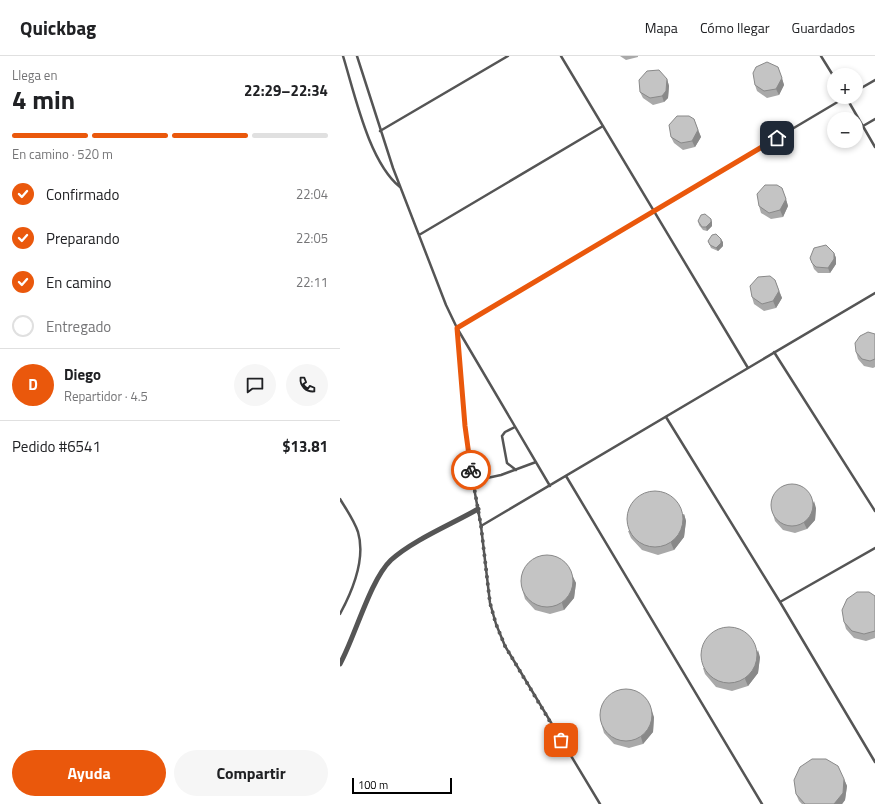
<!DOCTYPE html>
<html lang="es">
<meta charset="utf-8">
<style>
body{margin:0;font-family:"Titillium Web",sans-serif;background:#f6f6f6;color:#202124;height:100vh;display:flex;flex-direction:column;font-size:15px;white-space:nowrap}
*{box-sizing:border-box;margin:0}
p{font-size:13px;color:#757577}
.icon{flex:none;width:22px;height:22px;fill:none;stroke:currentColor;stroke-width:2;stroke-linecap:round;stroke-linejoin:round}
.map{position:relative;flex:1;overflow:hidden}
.side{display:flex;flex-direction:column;background:#fff;width:340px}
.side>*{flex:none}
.buttons{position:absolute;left:487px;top:12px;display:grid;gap:8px}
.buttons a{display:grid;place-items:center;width:36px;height:36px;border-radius:50%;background:#fff;box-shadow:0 2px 6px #0003;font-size:20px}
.scale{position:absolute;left:12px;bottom:10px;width:100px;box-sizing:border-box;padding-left:4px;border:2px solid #000;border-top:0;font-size:11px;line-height:14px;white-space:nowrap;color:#000;-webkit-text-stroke:3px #fff;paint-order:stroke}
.pin{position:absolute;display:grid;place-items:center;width:34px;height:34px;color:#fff;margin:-17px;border-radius:8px;box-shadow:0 2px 6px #0006}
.courier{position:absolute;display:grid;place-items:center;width:40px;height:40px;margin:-20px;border:3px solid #ea580c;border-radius:50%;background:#fff;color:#222;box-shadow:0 1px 5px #0007}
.overview em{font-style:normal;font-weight:700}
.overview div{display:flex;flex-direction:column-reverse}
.overview{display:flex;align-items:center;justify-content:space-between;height:68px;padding:0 12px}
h1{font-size:26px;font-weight:700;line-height:30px}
.bar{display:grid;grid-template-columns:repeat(4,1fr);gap:6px 4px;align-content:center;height:48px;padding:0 12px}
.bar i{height:5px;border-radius:3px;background:#e0e0e0}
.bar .active{background:#ea580c}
.bar p{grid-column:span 4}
.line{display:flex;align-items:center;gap:10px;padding:0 12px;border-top:1px solid #e0e0e0}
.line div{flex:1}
.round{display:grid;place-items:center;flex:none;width:42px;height:42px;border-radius:21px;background:#f6f6f6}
ol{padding:0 12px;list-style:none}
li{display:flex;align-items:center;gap:12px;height:44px}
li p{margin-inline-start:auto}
li .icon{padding:4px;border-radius:50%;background:#ea580c;color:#fff;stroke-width:4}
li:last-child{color:#757577}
li i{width:22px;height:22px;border:2px solid #e0e0e0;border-radius:50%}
.cta{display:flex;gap:8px;margin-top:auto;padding:8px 12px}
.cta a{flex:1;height:46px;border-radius:24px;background:#ea580c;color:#fff;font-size:16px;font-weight:700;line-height:46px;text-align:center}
.cta a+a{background:#f6f6f6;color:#202124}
header{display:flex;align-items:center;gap:24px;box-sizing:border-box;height:56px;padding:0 20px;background:#fff;border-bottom:1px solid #e0e0e0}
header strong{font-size:19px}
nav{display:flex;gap:22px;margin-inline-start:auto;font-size:14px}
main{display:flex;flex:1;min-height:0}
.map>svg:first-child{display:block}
</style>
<header>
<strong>Quickbag</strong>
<nav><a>Mapa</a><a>Cómo llegar</a><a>Guardados</a></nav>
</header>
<main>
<section class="side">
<div class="overview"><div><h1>4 min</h1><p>Llega en</p></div><em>22:29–22:34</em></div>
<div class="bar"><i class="active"></i><i class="active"></i><i class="active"></i><i></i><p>En camino · 520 m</p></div>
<ol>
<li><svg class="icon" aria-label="check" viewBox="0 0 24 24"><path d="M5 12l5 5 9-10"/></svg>Confirmado<p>22:04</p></li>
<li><svg class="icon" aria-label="check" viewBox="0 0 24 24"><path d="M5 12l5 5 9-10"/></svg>Preparando<p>22:05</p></li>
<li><svg class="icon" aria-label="check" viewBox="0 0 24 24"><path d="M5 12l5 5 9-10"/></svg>En camino<p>22:11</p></li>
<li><i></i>Entregado</li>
</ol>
<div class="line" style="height:72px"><b class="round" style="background:#ea580c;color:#fff">D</b><div><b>Diego</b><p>Repartidor · 4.5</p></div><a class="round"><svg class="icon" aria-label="chat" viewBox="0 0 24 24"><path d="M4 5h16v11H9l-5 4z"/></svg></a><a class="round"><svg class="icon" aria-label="phone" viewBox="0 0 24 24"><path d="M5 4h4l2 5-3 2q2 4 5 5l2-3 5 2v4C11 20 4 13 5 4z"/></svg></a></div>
<div class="line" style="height:52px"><div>Pedido #6541</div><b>$13.81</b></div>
<div class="cta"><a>Ayuda</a><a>Compartir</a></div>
</section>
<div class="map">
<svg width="535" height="748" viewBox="0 0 535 748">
<rect width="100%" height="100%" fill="#fff"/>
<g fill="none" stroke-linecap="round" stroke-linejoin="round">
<path stroke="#555" stroke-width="2.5" d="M3,0C15,39 29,106 60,131
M17,0L53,112L106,249L117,272L125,371L134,432L141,470L150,547L156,568L165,590L260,748
M221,0L408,312
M481,0L494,21
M516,35L535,24
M506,41L535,91
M523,70L535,63
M40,75L168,0
M79,179L263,70
M434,296L535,455
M326,361L440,546L535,706
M175,371L165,376L162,380L167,407L176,414
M226,420L422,748
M147,422L161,419L196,406
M210,430L117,272L506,41
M0,443C6,453 14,464 18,476C26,503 13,534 0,558
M141,470L535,237
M440,546L535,492"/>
<path stroke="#555" stroke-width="5" d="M0,608C15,581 30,524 51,504C73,484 112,468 138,453"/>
</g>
<path fill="#a9a9a9" d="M280,0H298V1L286,4Z
M438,11L444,29L439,39L427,42L417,35L415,29Z
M327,23L329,30L328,42L324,46L313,49L303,42L300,36Z
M354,63L361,81L355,91L343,94L334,87L331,81Z
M442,132L448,150L443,161L431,163L421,157L419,150Z
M358,165L372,166V170L367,175L363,174L359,169Z
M368,185L383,186V190L378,195L371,192Z
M494,197L496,202V208L490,217H478L474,213L470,202Z
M435,224L442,242L436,252L424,255L414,248L412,241Z
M535,278V311L533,312L524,310L518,303L516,296Z
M476,452L475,464L467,473L455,477L443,474L435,465L433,458Z
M344,458L346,465L344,481L334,494L318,499L302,494L291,482L288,475Z
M233,521L236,527L234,542L224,554L210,558L195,554L185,543L183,536Z
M535,540V582L526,585L514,582L506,573L504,566Z
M420,601L418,617L408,630L392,635L376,631L365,618L363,612Z
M314,661L313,676L303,688L289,692L274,688L264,677L262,670Z
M504,723L507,730L505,744L502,748H462L459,745L456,738Z"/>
<path fill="#898989" d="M442,22L444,29L439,39L436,33Z
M327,23L329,30L328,42L324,46L322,40Z
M358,74L361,81L355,91L352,85Z
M446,143L448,150L443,161L440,154Z
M371,163L372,166V170L367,175L366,171Z
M381,183L383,186V190L378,195L376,192Z
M494,197L496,202V208L490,217L488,212Z
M439,235L442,242L436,252L433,245Z
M474,445L476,452L475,464L467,473L464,467Z
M344,458L346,465L344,481L334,494L331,487Z
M233,521L236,527L234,542L224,554L222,547Z
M418,594L420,601L418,617L408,630L405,623Z
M312,655L314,661L313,676L303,688L301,681Z
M504,723L507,730L505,744L502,748H494Z"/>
<path fill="#c4c4c4" stroke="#898989" d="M427,6L438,11L442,22L436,33L424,35L415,29L413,17L416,11Z
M319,14L327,23L326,35L322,40L310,42L300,36L299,24L307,15Z
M337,60H349L354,63L358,74L352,85L341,87L331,81L329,69Z
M425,129H437L442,132L446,143L440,154L429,157L419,150L417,138Z
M365,158L371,163V166L366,171H362L358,165L361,159Z
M376,178L381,183V187L376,192L370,189L368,185L372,179Z
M486,189L494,197V203L488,212L476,211L472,207L470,202L474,192Z
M430,220L435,224L439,235L433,245L422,248L412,241L410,230L418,221Z
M528,276L535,278V303L530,305L522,303L516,296L515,287L520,280Z
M431 449a21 21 0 1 1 42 0a21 21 0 1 1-42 0Z
M287 463a28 28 0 1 1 56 0a28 28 0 1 1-56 0Z
M181 525a26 26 0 1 1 52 0a26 26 0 1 1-52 0Z
M517,536H529L535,540V575L524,578L512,575L504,566L502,554L507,543Z
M361 599a28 28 0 1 1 56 0a28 28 0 1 1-56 0Z
M260 659a26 26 0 1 1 52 0a26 26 0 1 1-52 0Z
M472,703H486L498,710L504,723L503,737L494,748H465L456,738L454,724L460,711Z"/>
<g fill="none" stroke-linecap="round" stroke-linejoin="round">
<path stroke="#595959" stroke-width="4" stroke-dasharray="0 7.2" d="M131,414L141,470L150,547L156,568L165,590L221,684"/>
<path stroke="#ea580c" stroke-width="5" d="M131,414L125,370L117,272L437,82"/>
</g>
</svg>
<div class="buttons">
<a>+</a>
<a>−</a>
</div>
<div class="scale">100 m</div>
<div class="pin" style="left:221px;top:684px;background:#ea580c"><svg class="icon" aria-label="bag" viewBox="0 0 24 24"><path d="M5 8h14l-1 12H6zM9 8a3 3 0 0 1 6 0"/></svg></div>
<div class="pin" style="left:437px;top:82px;background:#1f2937"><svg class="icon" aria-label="home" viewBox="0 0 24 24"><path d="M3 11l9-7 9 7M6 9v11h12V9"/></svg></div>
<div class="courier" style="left:131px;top:414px"><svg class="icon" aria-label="bike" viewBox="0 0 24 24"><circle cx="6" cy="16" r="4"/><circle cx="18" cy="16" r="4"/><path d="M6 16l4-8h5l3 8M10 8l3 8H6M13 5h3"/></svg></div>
</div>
</main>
